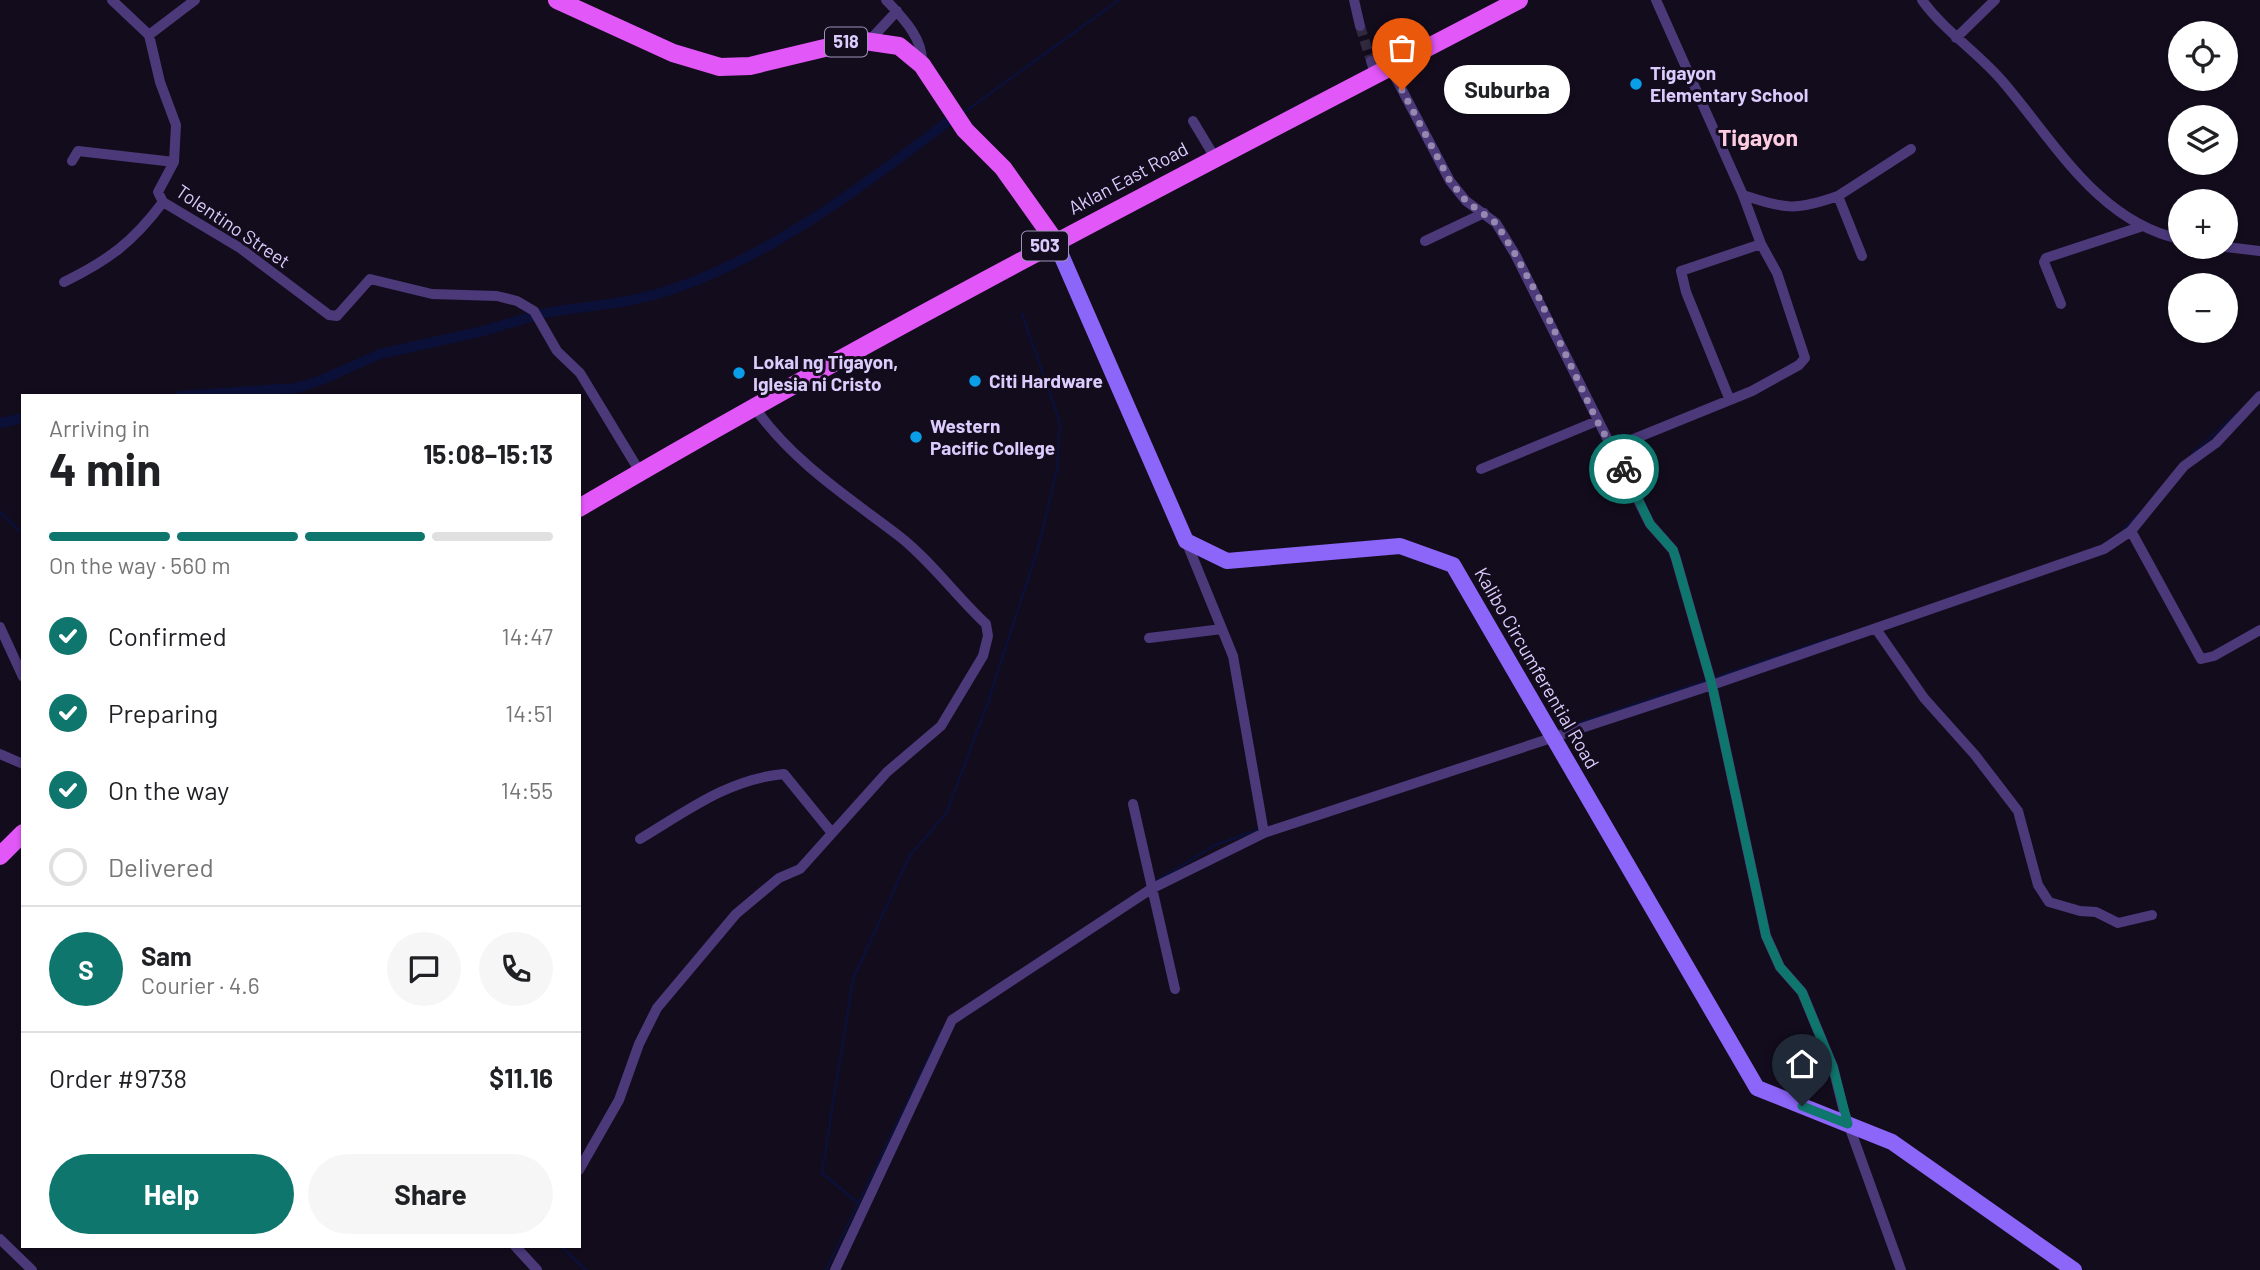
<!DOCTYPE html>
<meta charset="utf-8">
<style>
body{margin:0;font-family:Barlow,sans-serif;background:#f6f6f6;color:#202124;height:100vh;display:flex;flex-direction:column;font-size:26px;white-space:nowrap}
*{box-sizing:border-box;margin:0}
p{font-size:23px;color:#757577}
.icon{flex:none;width:38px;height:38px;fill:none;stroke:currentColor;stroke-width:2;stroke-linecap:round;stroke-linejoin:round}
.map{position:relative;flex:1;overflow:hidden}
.details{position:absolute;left:21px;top:394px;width:560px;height:854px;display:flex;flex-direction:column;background:#fff;border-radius:0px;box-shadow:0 2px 5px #0004}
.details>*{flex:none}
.buttons{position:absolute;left:2168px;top:21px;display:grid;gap:14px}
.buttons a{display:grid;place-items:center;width:70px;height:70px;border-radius:50%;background:#fff;box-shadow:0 2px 5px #0004;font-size:35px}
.pin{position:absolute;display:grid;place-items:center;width:60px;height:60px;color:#fff;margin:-72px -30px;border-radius:50% 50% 50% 0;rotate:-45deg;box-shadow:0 0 7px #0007}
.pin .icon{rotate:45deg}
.courier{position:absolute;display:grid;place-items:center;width:70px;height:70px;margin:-35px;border:5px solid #0f766e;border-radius:50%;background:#fff;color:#222;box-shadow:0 2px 9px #0007}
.bubble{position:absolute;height:49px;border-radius:24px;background:#fff;box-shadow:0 2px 5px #0004;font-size:23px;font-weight:700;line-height:49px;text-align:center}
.overview em{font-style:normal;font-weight:700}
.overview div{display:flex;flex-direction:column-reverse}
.overview{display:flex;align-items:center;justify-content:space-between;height:119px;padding:0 28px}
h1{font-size:46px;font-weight:700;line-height:52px}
.bar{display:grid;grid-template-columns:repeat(4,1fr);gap:10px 7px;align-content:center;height:84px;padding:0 28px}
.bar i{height:9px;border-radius:5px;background:#e0e0e0}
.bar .active{background:#0f766e}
.bar p{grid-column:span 4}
.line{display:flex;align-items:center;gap:18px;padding:0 28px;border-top:2px solid #e0e0e0}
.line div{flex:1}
.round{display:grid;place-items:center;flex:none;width:74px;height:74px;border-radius:37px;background:#f6f6f6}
ol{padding:0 28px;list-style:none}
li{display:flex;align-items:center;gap:21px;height:77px}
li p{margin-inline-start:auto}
li .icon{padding:7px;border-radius:50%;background:#0f766e;color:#fff;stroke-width:4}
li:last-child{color:#757577}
li i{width:38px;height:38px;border:4px solid #e0e0e0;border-radius:50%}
.button{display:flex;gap:14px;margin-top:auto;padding:14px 28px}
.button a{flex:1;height:80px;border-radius:42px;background:#0f766e;color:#fff;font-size:28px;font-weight:700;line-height:80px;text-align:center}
.button a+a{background:#f6f6f6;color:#202124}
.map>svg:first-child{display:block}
</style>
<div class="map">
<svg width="2260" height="1270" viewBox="0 0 2260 1270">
<rect width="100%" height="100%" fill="#130c1d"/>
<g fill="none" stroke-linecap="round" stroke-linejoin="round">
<path stroke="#0b1038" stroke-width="2.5" d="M963,113L1119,0
M2191,455L2235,415
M0,512L23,534
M2123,530L2137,515
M1717,677L1832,638
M1567,727L1705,681
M1158,880L1215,845L1261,829
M858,1203L822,1173L853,979L910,855L946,814L988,702L1039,545L1057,469L1060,422L1022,314
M560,1246L586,1270
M826,1270L943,1028"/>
<path stroke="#0b1038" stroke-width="10" d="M540,314C573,307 608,306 641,298C750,273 861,187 949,121
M179,396L296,388L319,381L380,354L483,331L534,316
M0,423L23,418"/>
<path stroke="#31293f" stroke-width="10" stroke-dasharray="10 5" stroke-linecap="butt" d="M1360,26L1371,61"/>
<path stroke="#4b397a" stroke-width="10" d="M112,0L149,35L160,82L176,125L174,162L158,192L163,202L240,248L329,315L337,316L370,279L432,294L497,296L517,301L534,311L557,351L580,373L640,472
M886,0C903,18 924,39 922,65
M1354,0L1360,26
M1922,0C1945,32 1979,53 2004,83C2055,143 2099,222 2180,239
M149,35L195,0
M1956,38L1995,0
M870,40L897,11
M1371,61L1376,75
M1390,67L1450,181L1466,201L1496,223L1515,254L1650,524L1673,550L1676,559L1712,685L1766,936L1780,967L1802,992L1833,1067L1844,1112L1901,1270
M1193,121L1214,156
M72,161L78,151L174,162
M1743,195C1786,209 1795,211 1838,196L1862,256
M1838,196L1911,149
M1425,241L1484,213
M2226,247L2260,251
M64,282C109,260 133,242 163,202
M2061,304L2044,262L2046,258L2140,227
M2260,396L2216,443L2184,466L2131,531L2201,659L2214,656L2260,630
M1729,398L1686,292L1681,271L1761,244
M1614,447L1752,391L1799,365L1805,358L1777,273L1761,244L1743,195L1656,0
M1481,469L1597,421
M1186,541L1233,656L1264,833
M0,627L23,677
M1876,629L1924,698L1975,755L2018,811L2038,885L2049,902L2080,911L2096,912L2118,923L2152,915
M1149,638L1222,629
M0,754L23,764
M1133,804L1175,989
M640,839C687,811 728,779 784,774L832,833
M579,1170L619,1100L639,1044L657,1008L736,914L779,878L800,869L887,772L941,726L983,656L988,636L986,624C956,596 931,561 899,536C848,497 793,462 755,408
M0,1239L32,1270
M515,1246L537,1270
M835,1270L952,1020L1151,889L1264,833L1712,685L2104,549L2131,531"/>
<path stroke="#8c66f8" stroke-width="16" d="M1055,241L1186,541L1227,561L1400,546L1453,565L1757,1088L1892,1142L2074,1270"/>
<path stroke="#e257f7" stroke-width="18" d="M557,0L673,53L720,67L750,66L858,40L899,46L922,65L965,130L1003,168L1055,241
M579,508C886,327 1203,165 1519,0
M0,856L23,833"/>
</g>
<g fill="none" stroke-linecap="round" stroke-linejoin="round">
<path stroke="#9688af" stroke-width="7" stroke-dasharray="0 12.6" d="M1402,90L1450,181L1466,201L1496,223L1515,254L1539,298L1597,421L1624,469"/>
<path stroke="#0f766e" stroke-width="9" d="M1624,469L1650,524L1673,550L1676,559L1712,685L1766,936L1780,967L1802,992L1833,1067L1848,1124L1802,1106"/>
</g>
<g fill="#0a9ee9" stroke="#130c1d" stroke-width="2.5">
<circle cx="1636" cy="84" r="7"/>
<circle cx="739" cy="373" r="7"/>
<circle cx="975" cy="381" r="7"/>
<circle cx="916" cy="437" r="7"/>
</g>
<g text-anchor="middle" stroke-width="6" stroke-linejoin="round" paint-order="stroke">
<g fill="#130c1d" stroke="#a092ba" stroke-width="2">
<rect x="825" y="27.5" width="42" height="29" rx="5"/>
<rect x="1022" y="231.5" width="46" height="29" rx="5"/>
</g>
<g font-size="18" font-weight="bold" fill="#dccbfd">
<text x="846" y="48">518</text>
<text x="1045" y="252">503</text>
</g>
<g font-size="19" font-weight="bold" fill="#dccbfd" stroke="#130c1d" text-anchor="start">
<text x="1650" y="80">Tigayon<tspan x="1650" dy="22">Elementary School</tspan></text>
<text x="753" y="369">Lokal ng Tigayon,<tspan x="753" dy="22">Iglesia ni Cristo</tspan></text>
<text x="989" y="388">Citi Hardware</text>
<text x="930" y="433">Western<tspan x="930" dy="22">Pacific College</tspan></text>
</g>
<g font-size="19" fill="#dccbfd" stroke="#130c1d">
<text transform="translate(1128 178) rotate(-28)" y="7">Aklan East Road</text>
<text transform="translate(233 226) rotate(34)" y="7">Tolentino Street</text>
<text transform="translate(1537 668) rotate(60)" y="7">Kalibo Circumferential Road</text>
</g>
<g font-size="23" font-weight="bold" fill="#fdcce0" stroke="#130c1d">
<text x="1758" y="146">Tigayon</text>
</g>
</g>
</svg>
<div class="buttons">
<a><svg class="icon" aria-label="locate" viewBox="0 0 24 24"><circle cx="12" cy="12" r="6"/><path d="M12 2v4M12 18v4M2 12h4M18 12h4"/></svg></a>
<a><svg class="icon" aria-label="layers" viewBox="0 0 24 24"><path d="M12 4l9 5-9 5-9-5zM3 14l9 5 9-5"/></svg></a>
<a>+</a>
<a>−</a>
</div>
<div class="pin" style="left:1402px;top:90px;background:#ea580c"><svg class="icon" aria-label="bag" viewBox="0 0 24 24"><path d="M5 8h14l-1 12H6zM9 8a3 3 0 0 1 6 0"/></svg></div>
<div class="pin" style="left:1802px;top:1106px;background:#1f2937"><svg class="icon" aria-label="home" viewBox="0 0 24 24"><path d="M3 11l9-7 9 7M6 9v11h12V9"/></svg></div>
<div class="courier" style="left:1624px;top:469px"><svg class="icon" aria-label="bike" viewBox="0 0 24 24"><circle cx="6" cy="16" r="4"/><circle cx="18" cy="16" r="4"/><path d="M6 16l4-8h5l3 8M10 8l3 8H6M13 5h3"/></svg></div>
<div class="bubble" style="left:1444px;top:65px;width:126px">Suburba</div>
<section class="details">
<div class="overview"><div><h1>4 min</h1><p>Arriving in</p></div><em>15:08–15:13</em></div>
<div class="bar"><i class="active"></i><i class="active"></i><i class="active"></i><i></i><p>On the way · 560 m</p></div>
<ol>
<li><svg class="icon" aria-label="check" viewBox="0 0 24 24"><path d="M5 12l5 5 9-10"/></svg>Confirmed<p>14:47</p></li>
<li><svg class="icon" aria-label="check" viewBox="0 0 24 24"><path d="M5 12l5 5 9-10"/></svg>Preparing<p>14:51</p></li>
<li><svg class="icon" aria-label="check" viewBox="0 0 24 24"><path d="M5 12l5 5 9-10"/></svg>On the way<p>14:55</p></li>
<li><i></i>Delivered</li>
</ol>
<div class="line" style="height:126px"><b class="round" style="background:#0f766e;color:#fff">S</b><div><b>Sam</b><p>Courier · 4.6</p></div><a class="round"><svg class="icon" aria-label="chat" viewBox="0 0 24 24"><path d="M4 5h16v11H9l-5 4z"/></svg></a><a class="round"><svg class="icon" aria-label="phone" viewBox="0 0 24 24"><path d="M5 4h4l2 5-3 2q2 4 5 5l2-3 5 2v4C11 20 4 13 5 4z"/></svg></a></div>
<div class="line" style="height:91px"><div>Order #9738</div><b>$11.16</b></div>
<div class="button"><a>Help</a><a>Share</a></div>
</section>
</div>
